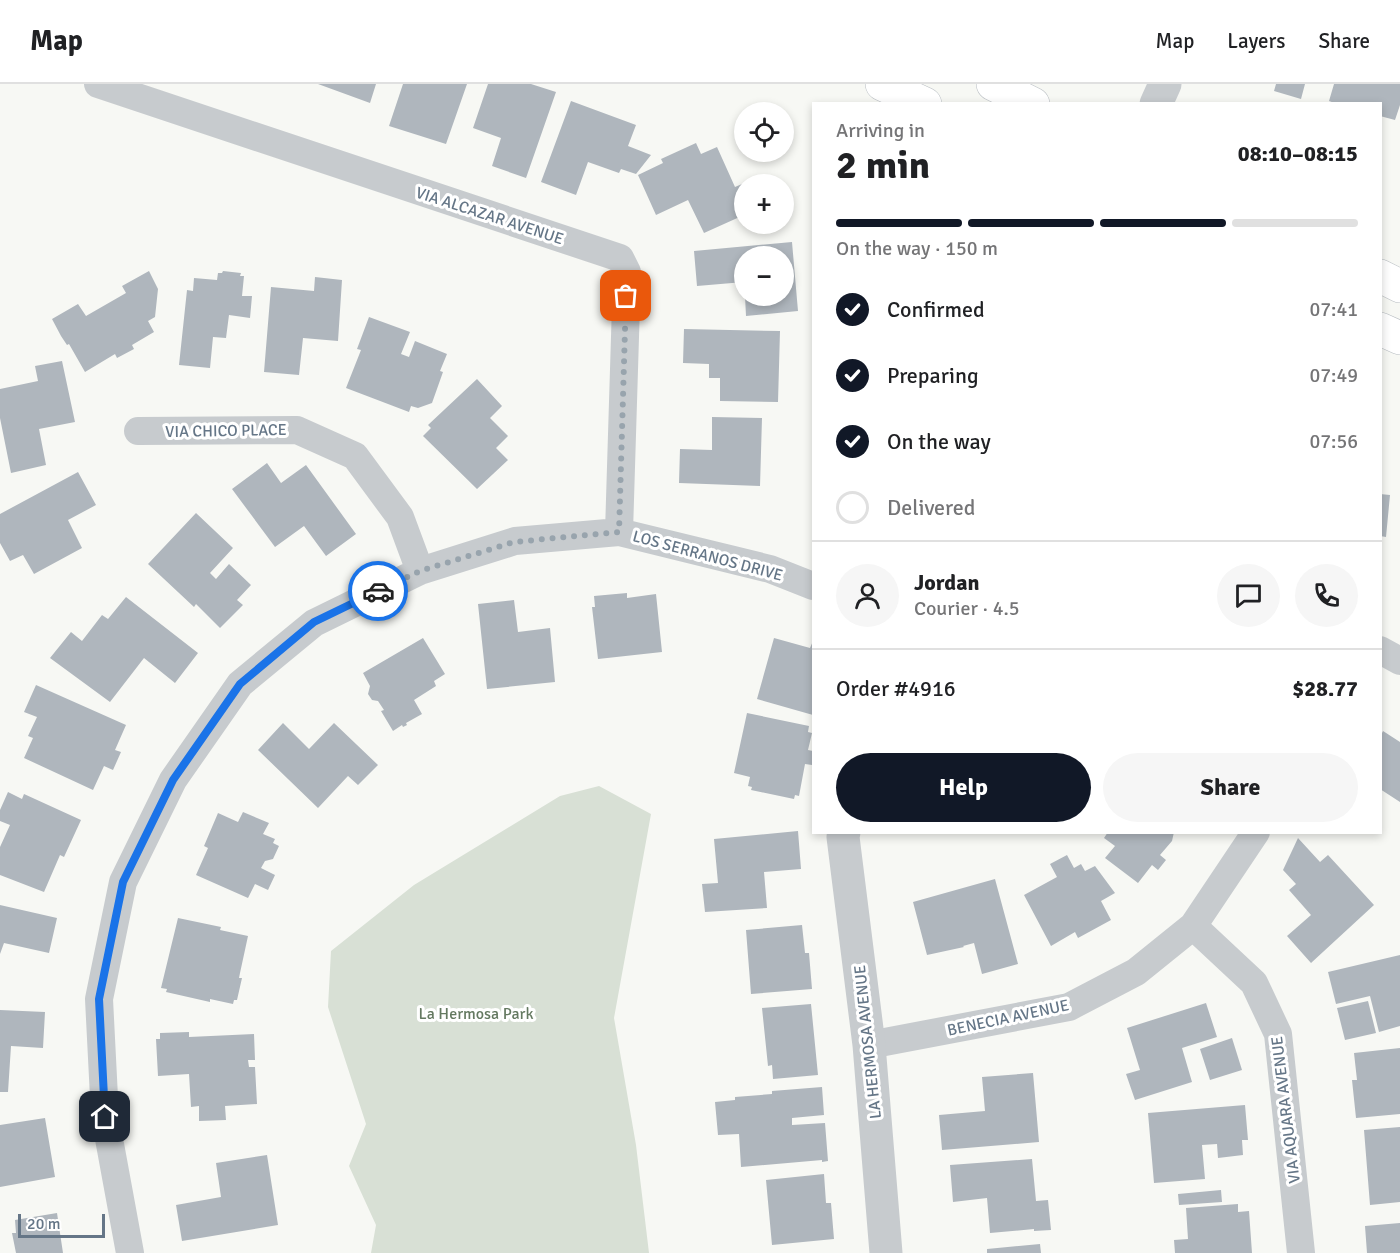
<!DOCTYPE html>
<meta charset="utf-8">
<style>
body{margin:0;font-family:Signika,sans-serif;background:#f6f6f6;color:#202124;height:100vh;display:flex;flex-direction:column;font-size:22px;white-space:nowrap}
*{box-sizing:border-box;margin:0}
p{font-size:20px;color:#757577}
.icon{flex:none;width:33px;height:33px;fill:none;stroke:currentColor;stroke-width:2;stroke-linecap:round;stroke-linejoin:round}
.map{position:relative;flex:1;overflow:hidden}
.side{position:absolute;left:812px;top:18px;width:570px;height:732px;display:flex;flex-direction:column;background:#fff;border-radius:0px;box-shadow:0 3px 9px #0003}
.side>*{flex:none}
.controls{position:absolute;left:734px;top:18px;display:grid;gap:12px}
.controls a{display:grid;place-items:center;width:60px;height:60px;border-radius:50%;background:#fff;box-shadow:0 3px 9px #0003;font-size:30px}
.scale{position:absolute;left:18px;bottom:15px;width:87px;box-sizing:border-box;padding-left:6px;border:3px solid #657687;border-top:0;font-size:16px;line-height:21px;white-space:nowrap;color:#657687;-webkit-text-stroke:4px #fff;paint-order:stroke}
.pin{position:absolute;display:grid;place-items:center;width:51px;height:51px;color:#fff;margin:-26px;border-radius:12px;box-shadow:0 3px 9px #0006}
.courier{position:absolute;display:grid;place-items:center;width:60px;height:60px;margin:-30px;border:4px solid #1a73e8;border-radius:50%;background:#fff;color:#222;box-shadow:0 2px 8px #0007}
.summary em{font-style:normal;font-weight:700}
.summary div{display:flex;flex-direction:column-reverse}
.summary{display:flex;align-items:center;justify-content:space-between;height:102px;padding:0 24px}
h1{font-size:39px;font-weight:700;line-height:45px}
.bar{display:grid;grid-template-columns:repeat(4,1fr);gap:9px 6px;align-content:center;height:72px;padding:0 24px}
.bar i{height:8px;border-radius:4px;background:#e0e0e0}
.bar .active{background:#111827}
.bar p{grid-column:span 4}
.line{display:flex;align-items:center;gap:15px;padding:0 24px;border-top:2px solid #e0e0e0}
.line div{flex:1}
.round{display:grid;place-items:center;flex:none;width:63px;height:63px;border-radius:32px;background:#f6f6f6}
ol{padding:0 24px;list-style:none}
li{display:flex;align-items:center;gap:18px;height:66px}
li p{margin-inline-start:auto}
li .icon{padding:6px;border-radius:50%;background:#111827;color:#fff;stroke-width:4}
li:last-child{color:#757577}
li i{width:33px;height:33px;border:3px solid #e0e0e0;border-radius:50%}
.button{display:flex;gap:12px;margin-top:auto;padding:12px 24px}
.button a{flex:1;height:69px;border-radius:36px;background:#111827;color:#fff;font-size:24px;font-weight:700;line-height:69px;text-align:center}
.button a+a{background:#f6f6f6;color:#202124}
header{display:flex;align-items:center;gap:36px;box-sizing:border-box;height:84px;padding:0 30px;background:#fff;border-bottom:2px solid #e0e0e0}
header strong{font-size:28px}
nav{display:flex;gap:33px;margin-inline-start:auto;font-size:21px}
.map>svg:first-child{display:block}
</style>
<header>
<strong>Map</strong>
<nav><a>Map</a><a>Layers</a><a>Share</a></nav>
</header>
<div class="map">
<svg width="1400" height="1169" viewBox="0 0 1400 1169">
<rect width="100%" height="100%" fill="#f7f8f4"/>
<path fill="#d8e0d5" d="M599,702L651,730L614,934L636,1061L649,1169H371L376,1141L349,1082L366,1040L328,923L331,867L414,801L560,712Z"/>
<path fill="#afb6bd" d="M318,0H376L370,19Z
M403,0H467L446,60L389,42Z
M488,0H531L556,8L526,94L492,82L501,54L473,44Z
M1276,0H1305L1301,15L1274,7Z
M1334,0H1400V21L1395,36L1380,32V20H1337L1329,17Z
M571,17L636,41L628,62L651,71L636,90L621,85L619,89L588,78L576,111L541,98Z
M696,59L701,70L717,63L735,103L754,95L757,100H744V131L704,149L688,116L656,131L638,91L663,79L661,75Z
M792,158L798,227L746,232L745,212H783V172H744V198L697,202L694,167Z
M149,187L158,205L155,233L148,237L154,248L132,261L134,265L117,274L115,270L85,288L69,260L67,261L61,252L52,235L78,220L86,232L126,209L122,202Z
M223,187L241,189L240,192H244L242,212H252L250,234L229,231L226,254L213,253L210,284L179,281L187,206L193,207L194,194L217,196L218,189H222Z
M315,193L342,196L338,257L303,254L299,291L264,288L271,203L314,207Z
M369,233L410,248L401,270L409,273L415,257L447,270L440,287L443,288L432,319L418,324L411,322L409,328L346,304L361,266L357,265Z
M684,245L780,247L778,318L720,317V294H709V280L683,279Z
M62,277L75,338L39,345L46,381L11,389L0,334V305L38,297L35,282Z
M477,295L502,322L490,334L508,352L496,364L508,376L477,405L423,352L431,344L428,341Z
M712,333L762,334L760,402L679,399L680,365L712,366Z
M267,379L281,399L306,381L356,450L326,472L304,442L275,463L232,405Z
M78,388L96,421L68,436L82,464L34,490L23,471L10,477L0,459V430Z
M1380,410L1390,411L1386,453L1380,452Z
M196,429L233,464L210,489L216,495L229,480L251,501L237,516L243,521L220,544L196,520L194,523L148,480Z
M627,509V514L656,510L662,568L598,575L592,523H595L594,512Z
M126,513L198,569L175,599L144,574L110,618L50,574L71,548L82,557L102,531L108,535Z
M514,516L518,548L550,544L555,598L487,605L478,520Z
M423,554L445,590L434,597L436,602L414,616L422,630L406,639L407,641L403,643L402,641L393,647L381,627L384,626L378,617L372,616L368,610L370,602L363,589Z
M774,554L810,564L813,557V631L757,615Z
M36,601L126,641L115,666L121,668L113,686L104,682L93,706L24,674L33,654L28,652L37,633L24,628Z
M747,629L809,642L808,648L812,649L808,666L813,667V677L812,681L805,680L799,712L795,711L794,715L751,706L752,703L748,702L750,693L734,689Z
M283,639L309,665L334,639L378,681L358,701L348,692L318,724L258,666Z
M1383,647L1400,658V718L1380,705V653Z
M8,708L22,715L24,710L81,736L64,773L60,771L44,808L0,791V763L10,741L0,737V726Z
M243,728L269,739L263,750L275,755L273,759L279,762L273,775L265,777L261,784L275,791L268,806L255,800L248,814L196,791L208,764L204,762L218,729L238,738Z
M798,747L801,785L764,788L767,824L705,828L702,800L718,799L714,755Z
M1108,748H1174L1172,757L1160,771L1166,776L1158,786L1152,781L1138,799L1105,774L1115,762L1104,754Z
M1298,754L1320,778L1328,771L1374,821L1311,879L1287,852L1311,831L1289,806L1296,800L1283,786Z
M1067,771L1074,784L1081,780L1085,787L1095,782L1115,809L1101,817L1111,836L1078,854L1075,848L1051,862L1024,811L1057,793L1050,780Z
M995,795L1018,880L982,890L974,859L963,862L964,863L927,871L913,818Z
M0,821L57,834L49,869L4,859L0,870Z
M178,834L221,843L220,846L248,852L240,889L239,894H242L237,916H234L233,920L210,915V918L166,908L167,905L161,904Z
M802,841L805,869H809L812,905L751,910L746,846Z
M1400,871V942L1379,948L1370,912L1336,920L1328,888Z
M1368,917L1376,949L1345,956L1337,924Z
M1206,919L1217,953L1182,964L1192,998L1135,1016L1126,990L1140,986L1127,944Z
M811,920L818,991L773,995L772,981L768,982L762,924Z
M0,926L45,928L43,964L11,962L8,1008H0Z
M189,948V953L254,950L255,976H248L249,983H255L257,1020L225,1022L226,1036L199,1037V1022L191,1023L189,990L158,992L156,955H160V949Z
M1232,954L1242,986L1210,996L1200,965Z
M1400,964V1030L1356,1034L1352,996H1357L1354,969Z
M1033,989L1039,1058L942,1066L939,1031L985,1027L982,993Z
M822,1003L824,1031L792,1034V1041L825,1039L828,1077L822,1078V1076L741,1083L739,1050L718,1051L715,1018L735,1016V1013L772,1010V1007Z
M1245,1021L1248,1056H1242L1243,1071L1218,1074L1217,1060L1202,1061L1205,1095L1154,1099L1148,1029Z
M45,1034L55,1093L0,1103V1041Z
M1400,1043V1118L1370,1121L1364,1046Z
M267,1071L278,1141L182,1157L176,1121L221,1113L216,1079Z
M1032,1075L1036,1117L1048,1116L1051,1146L1034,1147V1145L990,1149L987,1114L953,1118L950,1081Z
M824,1090L826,1119H831L834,1155L772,1161L766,1096Z
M1221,1106L1222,1118L1179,1121L1178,1110Z
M1238,1120V1128L1249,1127L1252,1169H1175L1174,1156L1188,1155L1186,1124Z
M57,1129L63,1169H16L12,1149H16L15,1136Z
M1400,1139V1169H1367L1365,1142Z
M1040,1160L1041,1169H987V1165Z"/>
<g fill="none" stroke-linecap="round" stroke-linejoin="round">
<defs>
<path id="secondary" d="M882,0L925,20
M993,0L1033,20
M1380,192L1400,202
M1380,245L1400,254"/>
</defs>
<use href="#secondary" stroke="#b9bec3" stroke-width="34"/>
<path stroke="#c7cbce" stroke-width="28" d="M98,0L620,174L627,188L619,448
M138,347L297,346L355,372L400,433L420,487
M1380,566L1400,577
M1193,842L1254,899L1278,950L1301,1169
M869,961L1069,923L1136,888L1193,842L1256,748
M130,1169L105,1033L99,915L123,798L173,696L240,600L314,539L420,487L515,457L619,448L770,485L813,502"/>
<path stroke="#c7cbce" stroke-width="33" d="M1156,20L1165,0
M844,748L843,753L869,961L886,1169"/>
<use href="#secondary" stroke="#fff" stroke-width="33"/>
</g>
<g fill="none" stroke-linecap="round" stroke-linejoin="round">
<path stroke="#98a4ad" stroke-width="6" stroke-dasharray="0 10.8" d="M378,507L420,487L514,458L619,448L626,212"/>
<path stroke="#1a73e8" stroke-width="8" d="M105,1033L99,915L123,798L173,696L240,600L314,538L378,507"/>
</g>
<g text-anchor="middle" stroke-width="6" stroke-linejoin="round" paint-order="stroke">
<g font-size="16" fill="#657687" stroke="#fff">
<text transform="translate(490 131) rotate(18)" y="6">VIA ALCAZAR AVENUE</text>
<text transform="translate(226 346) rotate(-1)" y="6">VIA CHICO PLACE</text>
<text transform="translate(708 471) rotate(15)" y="6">LOS SERRANOS DRIVE</text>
<text transform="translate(1008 933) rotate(-12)" y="6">BENECIA AVENUE</text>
<text transform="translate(867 958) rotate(-96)" y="6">LA HERMOSA AVENUE</text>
<text transform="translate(1285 1026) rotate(-97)" y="6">VIA AQUARA AVENUE</text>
</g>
<g font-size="16" fill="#647960" stroke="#fff">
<text x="476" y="935">La Hermosa Park</text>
</g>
</g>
</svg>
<div class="controls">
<a><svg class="icon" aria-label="locate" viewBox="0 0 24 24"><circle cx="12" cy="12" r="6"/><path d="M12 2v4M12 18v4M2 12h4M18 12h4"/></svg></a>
<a>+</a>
<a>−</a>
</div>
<div class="scale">20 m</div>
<div class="pin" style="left:626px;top:212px;background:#ea580c"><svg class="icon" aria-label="bag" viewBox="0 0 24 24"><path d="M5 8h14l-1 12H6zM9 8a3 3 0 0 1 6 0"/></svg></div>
<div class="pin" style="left:105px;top:1033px;background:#1f2937"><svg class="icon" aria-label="home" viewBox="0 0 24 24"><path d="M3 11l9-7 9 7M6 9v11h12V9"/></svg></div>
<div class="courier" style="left:378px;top:507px"><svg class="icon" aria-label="car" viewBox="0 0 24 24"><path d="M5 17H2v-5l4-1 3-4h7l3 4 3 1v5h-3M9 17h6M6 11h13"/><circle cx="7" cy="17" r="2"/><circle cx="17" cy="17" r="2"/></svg></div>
<section class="side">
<div class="summary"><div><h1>2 min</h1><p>Arriving in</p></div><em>08:10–08:15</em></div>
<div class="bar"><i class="active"></i><i class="active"></i><i class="active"></i><i></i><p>On the way · 150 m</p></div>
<ol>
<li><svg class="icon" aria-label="check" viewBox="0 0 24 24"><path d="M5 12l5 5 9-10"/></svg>Confirmed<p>07:41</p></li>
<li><svg class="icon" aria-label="check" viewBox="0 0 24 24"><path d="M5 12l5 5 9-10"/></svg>Preparing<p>07:49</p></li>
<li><svg class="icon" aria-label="check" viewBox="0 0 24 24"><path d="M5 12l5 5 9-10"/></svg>On the way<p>07:56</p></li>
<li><i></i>Delivered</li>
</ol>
<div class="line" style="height:108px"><a class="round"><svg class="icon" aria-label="person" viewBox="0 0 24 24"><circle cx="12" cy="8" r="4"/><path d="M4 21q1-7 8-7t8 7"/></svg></a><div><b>Jordan</b><p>Courier · 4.5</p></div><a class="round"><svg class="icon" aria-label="chat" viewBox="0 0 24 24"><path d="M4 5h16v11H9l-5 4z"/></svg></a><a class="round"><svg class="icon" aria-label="phone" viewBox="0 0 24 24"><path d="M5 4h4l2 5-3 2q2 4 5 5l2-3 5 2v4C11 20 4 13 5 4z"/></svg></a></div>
<div class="line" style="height:78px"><div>Order #4916</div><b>$28.77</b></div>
<div class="button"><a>Help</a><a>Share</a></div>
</section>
</div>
